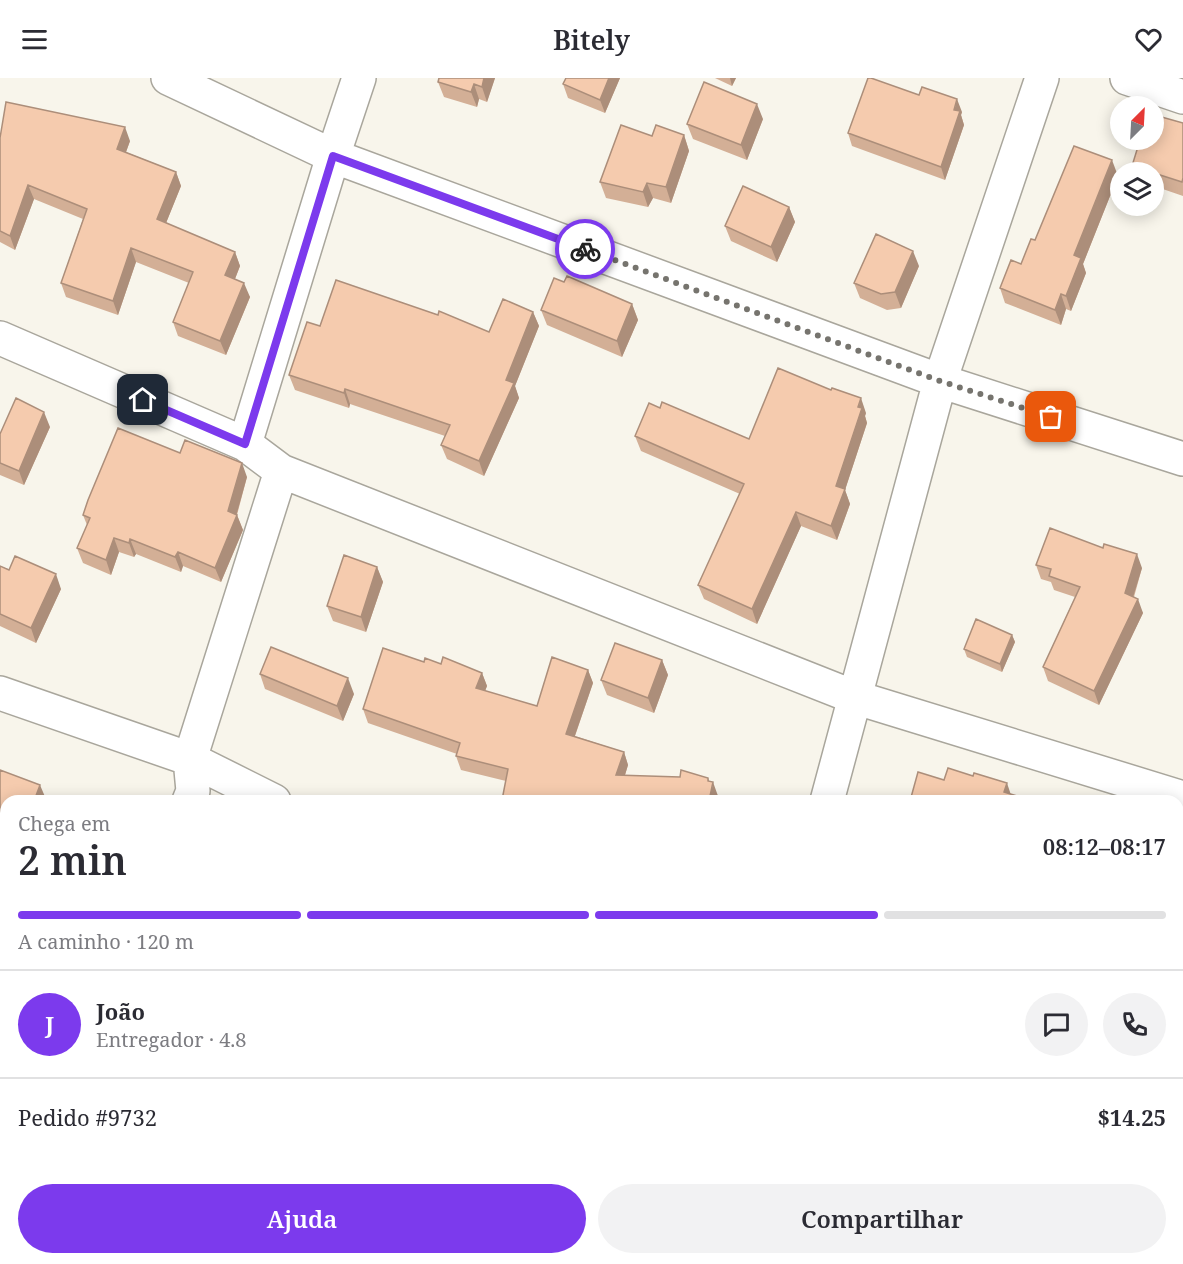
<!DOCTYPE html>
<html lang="pt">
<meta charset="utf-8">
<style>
body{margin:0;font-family:"Noto Serif",serif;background:#f2f2f3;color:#2b2b33;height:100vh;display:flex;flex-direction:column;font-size:22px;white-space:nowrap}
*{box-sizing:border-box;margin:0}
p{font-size:20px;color:#7c7c81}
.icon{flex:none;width:33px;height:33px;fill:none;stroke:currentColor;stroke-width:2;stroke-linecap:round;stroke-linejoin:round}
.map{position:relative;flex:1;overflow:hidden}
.drawer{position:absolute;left:0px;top:717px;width:1184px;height:470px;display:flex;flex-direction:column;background:#fff;border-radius:18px 18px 0 0;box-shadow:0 3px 15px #0003}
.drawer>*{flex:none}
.needle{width:39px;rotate:24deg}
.fabs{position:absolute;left:1110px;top:18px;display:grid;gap:12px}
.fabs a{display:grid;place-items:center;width:54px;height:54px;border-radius:50%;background:#fff;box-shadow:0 3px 15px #0003;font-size:30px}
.pin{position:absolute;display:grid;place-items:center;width:51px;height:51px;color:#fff;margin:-26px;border-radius:12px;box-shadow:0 3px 9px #0006}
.courier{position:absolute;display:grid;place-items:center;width:60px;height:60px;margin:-30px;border:4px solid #7c3aed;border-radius:50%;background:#fff;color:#222;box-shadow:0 2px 8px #0007}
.overview em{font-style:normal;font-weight:600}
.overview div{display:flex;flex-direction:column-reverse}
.overview{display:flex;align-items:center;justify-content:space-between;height:102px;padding:0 18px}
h1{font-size:39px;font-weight:600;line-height:45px}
.bar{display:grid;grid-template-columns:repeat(4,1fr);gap:9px 6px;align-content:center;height:72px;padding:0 18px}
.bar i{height:8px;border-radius:4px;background:#e1e1e2}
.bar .active{background:#7c3aed}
.bar p{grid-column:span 4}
.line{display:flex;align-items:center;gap:15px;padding:0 18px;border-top:2px solid #e1e1e2}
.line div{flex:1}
.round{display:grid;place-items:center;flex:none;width:63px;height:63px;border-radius:32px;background:#f2f2f3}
.primary-button{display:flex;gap:12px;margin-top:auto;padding:12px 18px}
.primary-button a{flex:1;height:69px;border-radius:36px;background:#7c3aed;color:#fff;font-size:24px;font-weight:600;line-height:69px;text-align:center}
.primary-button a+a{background:#f2f2f3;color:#2b2b33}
header{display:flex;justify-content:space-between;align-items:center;height:78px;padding:0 18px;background:#fff;font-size:27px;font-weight:600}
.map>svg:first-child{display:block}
</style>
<header><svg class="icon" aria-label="menu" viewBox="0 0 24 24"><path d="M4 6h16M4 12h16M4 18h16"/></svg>Bitely<svg class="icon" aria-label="heart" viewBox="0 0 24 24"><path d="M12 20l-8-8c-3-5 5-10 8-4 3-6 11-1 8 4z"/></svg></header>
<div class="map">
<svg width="1183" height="1186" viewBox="0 0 1183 1186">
<rect width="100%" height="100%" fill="#f8f5eb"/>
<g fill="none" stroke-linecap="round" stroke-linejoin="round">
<defs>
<path id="street" d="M168,0L333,78L940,303L1183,381
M1127,0L1183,19
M0,260L245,366L281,393L854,619L1183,720
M245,366L333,78L359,0
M0,615L190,681L274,723
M189,723L193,713L190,681L281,393
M827,723L940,303L1042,0
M0,953L6,956
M1178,1037L1183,1038
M625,1180L657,1186
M32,1186L33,1180
M722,1186L723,1180"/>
</defs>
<use href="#street" stroke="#a9a69c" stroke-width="36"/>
<use href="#street" stroke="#fff" stroke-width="33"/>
</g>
<path fill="#d3af96" d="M439,0H495L487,24L479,21L477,29L444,19L438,4Z
M620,0L605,35L568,20L563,6Z
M715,0H736L732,8Z
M962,34L961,37L964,47L945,102L852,68L848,55Z
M763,41L747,82L693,61L687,46Z
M1183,45V118L1154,108V94H1134L1132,88Z
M684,57L689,73L671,125L653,120L648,129L606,120L600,104L652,58Z
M0,60L130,63L126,74L176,94L181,108L166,145L235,174L240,188L235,201L250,219L226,277L178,258L173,244L189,205L136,184L118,237L66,219L61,205L83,141L34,121L15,172L0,164Z
M1118,98L1083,186L1086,195L1071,233L1066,231L1061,247L1005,225L1000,210L1021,186L1035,162Z
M789,129L795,144L777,184L731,163L725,148Z
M919,188L901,230L887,232L860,220L854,205Z
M564,204L632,226L638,242L622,279L547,247L541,232Z
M533,234L539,248L515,308L519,320L484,398L447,381L441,367L445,358L350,326L349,330L295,312L289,297L320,248L489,254Z
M660,330L749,361L866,335L865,338L867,345L845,412L850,426L837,462L801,448L757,546L704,521L698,507L740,416L641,373L635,358Z
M50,349L24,407L0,397V356Z
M180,375L247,399L237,437L243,452L221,504L183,488L181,494L136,476L134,479L119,474L111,497L83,485L77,470L87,447L83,437Z
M1036,487L1142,490L1134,519L1143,535L1099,627L1048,603L1043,589L1075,519L1054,512L1051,504L1041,501Z
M0,488L61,511L36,565L0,548Z
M377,489L383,504L366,554L333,543L327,528Z
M1012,557L1015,564L1002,594L967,579L964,571Z
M662,582L668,597L654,635L607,617L601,602Z
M441,586L482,595L487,608L485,613L537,628L588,592L593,605L575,658L624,674L628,687L625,697L709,703L718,718L717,723H502L506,703L461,692L456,678L457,676L368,645L363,631Z
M260,596L354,616L343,643L265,611Z
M0,692L46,721L45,723H6V756L0,753Z
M0,827L6,829V878L0,876Z
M1183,862V932L1178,930V875Z
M1178,1112L1183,1114V1186L1178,1180Z
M309,1180H451L449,1186H325Z
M835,1180H910L908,1186H845L846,1183Z"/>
<path fill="#ac8e7a" d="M484,0H495L487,24L482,9Z
M609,0H620L605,35L600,22Z
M730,0H736L732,8Z
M474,6L479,21L477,29L471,14Z
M957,21L962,34L961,37L964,47L945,102L941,89Z
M757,26L763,41L747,82L741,67Z
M125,49L130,63L122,85L117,71Z
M684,57L689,73L671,125L666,109Z
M1112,82L1118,98L1083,186L1086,195L1071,233L1066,218L1074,177Z
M176,94L181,108L162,155L157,141Z
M647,105L653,120L648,129L643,114Z
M28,107L34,121L15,172L10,158Z
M789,129L795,144L777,184L771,169Z
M131,170L136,184L118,237L113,223Z
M913,173L919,188L901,230L895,214Z
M235,174L240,188L231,211L225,197Z
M244,205L250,219L226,277L220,263Z
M1061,216L1066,231L1061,247L1055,232Z
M632,226L638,242L622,279L617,263Z
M533,234L539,248L515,308L519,320L484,398L479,383L506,302Z
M345,311L350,326L349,330L344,315Z
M861,320L866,335L865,338L867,345L845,412L850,426L837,462L831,448L836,408Z
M44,334L50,349L24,407L19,393Z
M242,385L247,399L235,442L237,437L243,452L221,504L215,490L228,433Z
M796,434L801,448L757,546L752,531Z
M114,460L119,474L111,497L106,482Z
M130,461L136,476L134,479L129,465Z
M178,474L183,488L181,494L175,479Z
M1137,476L1142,490L1130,529L1125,515Z
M377,489L383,504L366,554L361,539Z
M56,496L61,511L36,565L31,550Z
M1138,521L1143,535L1099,627L1094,613Z
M1012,557L1015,564L1002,594L1000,586Z
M662,582L668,597L654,635L648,620Z
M588,592L593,605L571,669L566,656Z
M482,595L487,608L481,623L476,610Z
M348,600L354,616L343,643L337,628Z
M624,674L628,687L621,710L616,697Z
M708,700L712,711L713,704L718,718L717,723H709Z
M1007,705L1012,720L1004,714Z
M40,707L46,721L45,723H34Z
M6,1037V1063L0,1080V1053Z
M245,1180H260L257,1186H243Z
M440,1180H451L449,1186H437Z
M903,1180H910L908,1186H902Z"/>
<path fill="#f5cbae" stroke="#ac8e7a" stroke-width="1.5" d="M439,0H484L482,9L474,6L471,14L438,4Z
M566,0H609L600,22L563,6Z
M868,0H871L919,17L922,9L957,21L954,32L960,33L941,89L848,55Z
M704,4L757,26L741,67L687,46Z
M6,24L125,49L117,71L176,94L157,141L235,174L225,197L244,205L220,263L173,244L193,194L131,170L113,223L61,205L87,131L28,107L10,158L0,153V60Z
M1158,38L1183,45V100L1182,104L1132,88L1140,62H1154V50Z
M621,47L652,58L656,47L684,57L666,109L647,105L643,114L600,104Z
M1074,68L1112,82L1074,177L1081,180L1066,218L1061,216L1055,232L1000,210L1011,182L1021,186L1031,161L1035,162Z
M743,108L789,129L771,169L725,148Z
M876,156L913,173L895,214L881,216L854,205Z
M567,198L632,226L617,263L541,232L554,200L564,204Z
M336,202L438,237L439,233L489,254L503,221L533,234L506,302L514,305L479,383L441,367L450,347L345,311L344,315L289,297L307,244L320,248Z
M778,290L831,312L832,310L861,320L858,329L862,330L836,408L845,411L831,448L796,434L752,531L698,507L744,406L635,358L649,325L660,330L662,324L749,361Z
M16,320L44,334L19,393L0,385V356Z
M118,350L180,375L185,362L242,385L228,433L237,437L215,490L178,474L175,479L130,461L129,465L114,460L106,482L77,470L90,440L83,437L88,422Z
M1050,450L1103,470L1104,466L1137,476L1125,515L1138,521L1094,613L1043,589L1080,509L1049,498L1051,491L1036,487Z
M344,477L377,489L361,539L327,528Z
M15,478L56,496L31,550L0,536V488L9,492Z
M976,541L1012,557L1000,586L964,571Z
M615,565L662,582L648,620L601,602Z
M271,569L348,600L337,628L260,596Z
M383,570L424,584L425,580L441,586L443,579L482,595L476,610L537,628L552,579L588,592L566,656L624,674L616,697L680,699L681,692L708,700V703L713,704L709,723H505L502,722L508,691L456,678L460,665L363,631Z
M948,690L973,698L974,695L1007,705L1004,714L1033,723H910L918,694L944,702Z
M0,692L40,707L34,723H6V744L0,741Z
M0,827L6,829V871L0,869Z
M1182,862H1183V919L1178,917V875Z
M0,1002L6,1004V1038L0,1053Z
M1178,1112L1183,1114V1170L1178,1168Z
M1178,1173L1183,1174V1186H1165L1167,1180H1178Z
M107,1180H245L243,1186H116L106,1183Z
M335,1180H440L437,1186H333Z
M846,1180H903L902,1186H845Z"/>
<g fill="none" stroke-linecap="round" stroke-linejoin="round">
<path stroke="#76746e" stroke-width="6" stroke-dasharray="0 10.8" d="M585,171L940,303L1051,339"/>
<path stroke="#7c3aed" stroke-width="8" d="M143,322L245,366L333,78L585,171"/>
</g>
</svg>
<div class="fabs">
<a><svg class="needle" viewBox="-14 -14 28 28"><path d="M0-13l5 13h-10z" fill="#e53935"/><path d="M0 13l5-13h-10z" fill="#7c7c81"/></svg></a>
<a><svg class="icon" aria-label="layers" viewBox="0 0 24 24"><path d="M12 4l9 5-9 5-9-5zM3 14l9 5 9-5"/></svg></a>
</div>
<div class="pin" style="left:1051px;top:339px;background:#ea580c"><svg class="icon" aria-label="bag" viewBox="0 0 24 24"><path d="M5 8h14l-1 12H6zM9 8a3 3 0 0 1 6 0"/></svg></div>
<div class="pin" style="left:143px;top:322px;background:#1f2937"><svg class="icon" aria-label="home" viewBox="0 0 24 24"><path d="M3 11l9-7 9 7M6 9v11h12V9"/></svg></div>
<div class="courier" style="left:585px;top:171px"><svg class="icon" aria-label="bike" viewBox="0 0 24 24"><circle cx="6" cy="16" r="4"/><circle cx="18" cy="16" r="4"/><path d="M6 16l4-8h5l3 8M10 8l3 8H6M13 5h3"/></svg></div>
<section class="drawer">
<div class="overview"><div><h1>2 min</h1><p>Chega em</p></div><em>08:12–08:17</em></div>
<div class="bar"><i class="active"></i><i class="active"></i><i class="active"></i><i></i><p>A caminho · 120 m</p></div>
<div class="line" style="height:108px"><b class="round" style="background:#7c3aed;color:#fff">J</b><div><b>João</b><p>Entregador · 4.8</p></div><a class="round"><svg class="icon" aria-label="chat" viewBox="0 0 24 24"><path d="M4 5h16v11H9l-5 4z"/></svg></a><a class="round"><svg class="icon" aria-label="phone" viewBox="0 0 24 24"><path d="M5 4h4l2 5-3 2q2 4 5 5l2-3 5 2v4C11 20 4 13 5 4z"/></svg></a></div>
<div class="line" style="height:78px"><div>Pedido #9732</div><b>$14.25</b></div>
<div class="primary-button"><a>Ajuda</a><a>Compartilhar</a></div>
</section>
</div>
